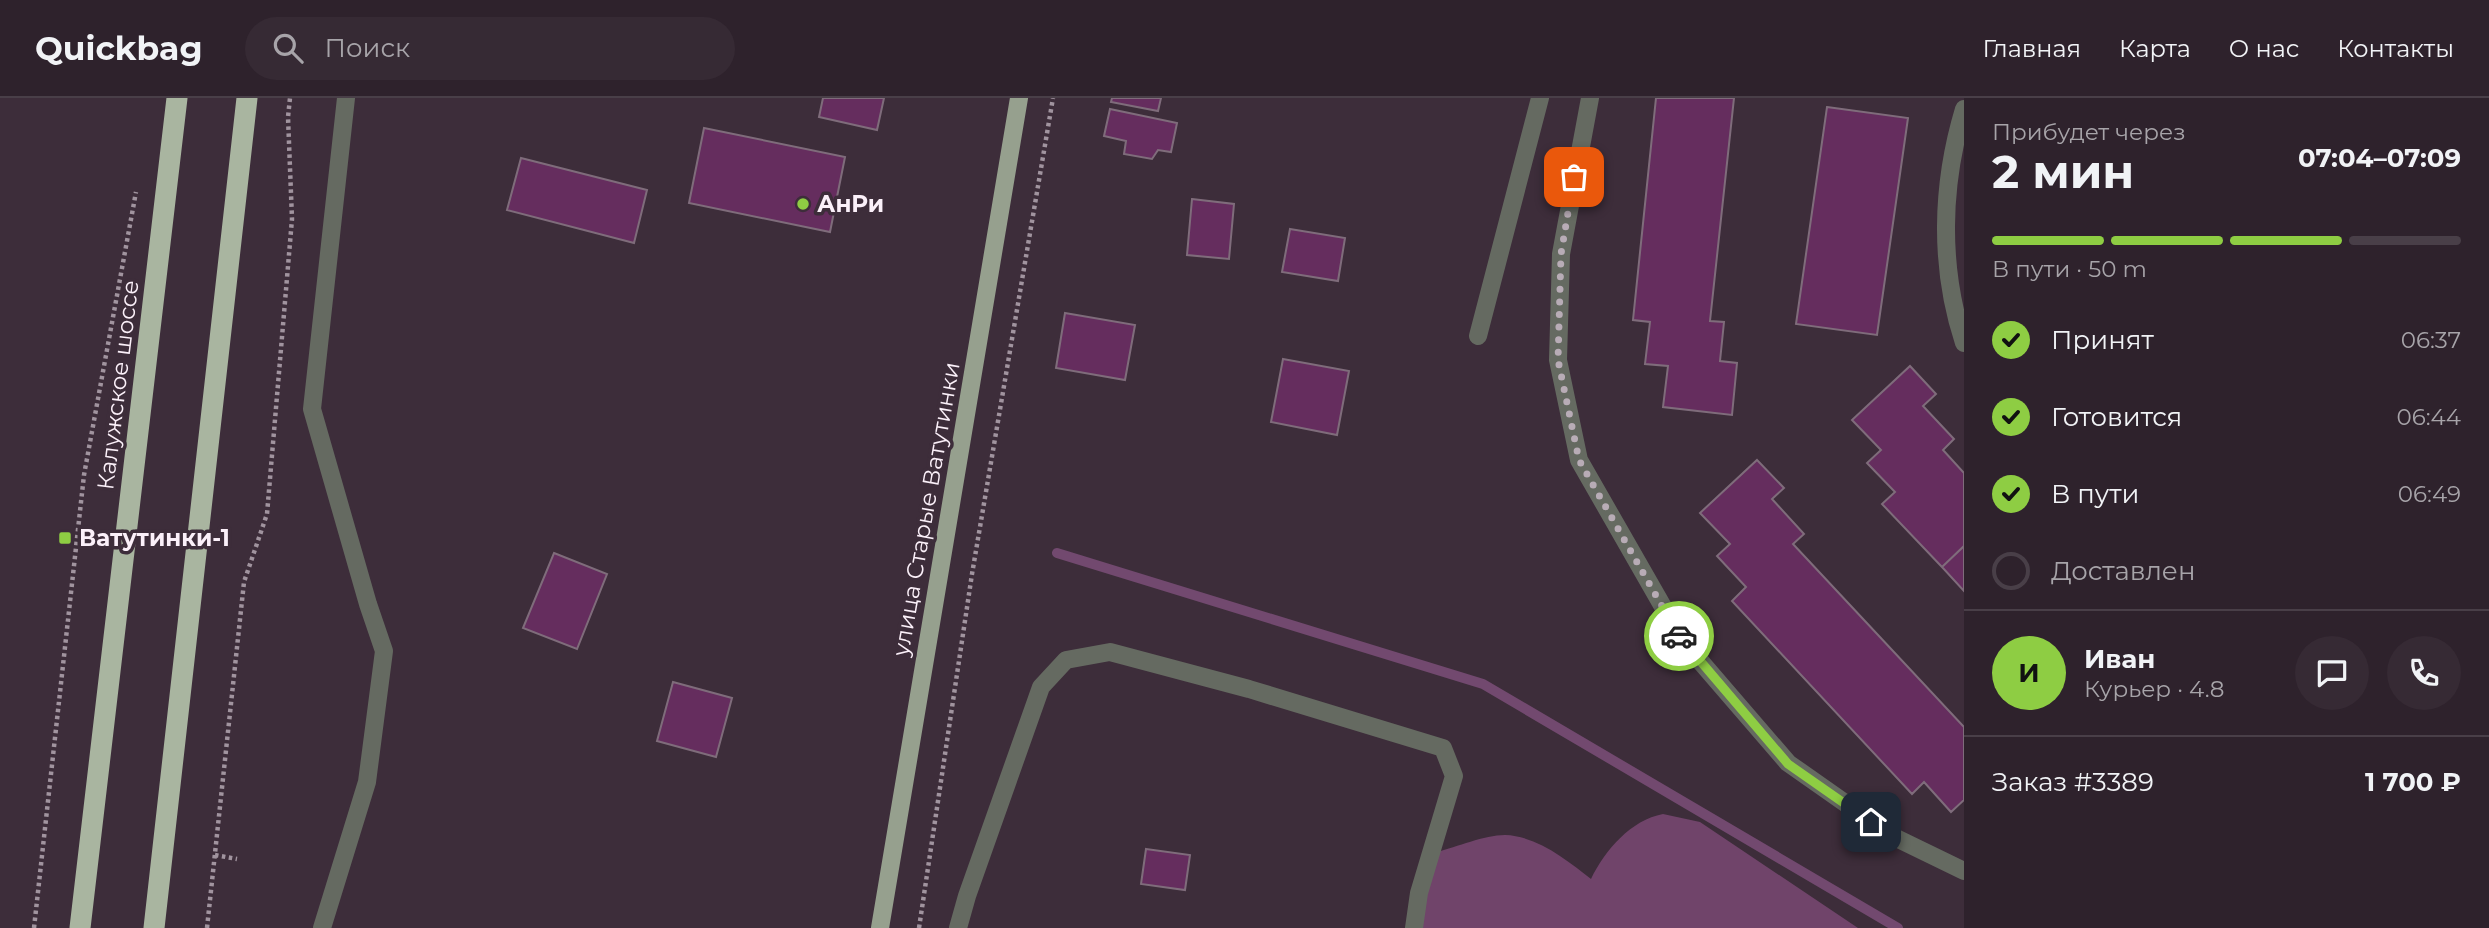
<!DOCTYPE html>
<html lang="ru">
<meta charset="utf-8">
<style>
body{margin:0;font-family:Montserrat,sans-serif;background:#362a34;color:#f1f3f6;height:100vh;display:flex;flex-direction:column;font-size:26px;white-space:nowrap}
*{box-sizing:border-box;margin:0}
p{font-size:23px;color:#a7a4a9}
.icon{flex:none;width:38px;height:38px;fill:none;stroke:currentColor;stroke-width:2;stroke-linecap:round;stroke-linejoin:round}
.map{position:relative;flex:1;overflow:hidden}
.sheet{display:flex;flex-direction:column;background:#2e222c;width:525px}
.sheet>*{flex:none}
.pin{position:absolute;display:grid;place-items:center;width:60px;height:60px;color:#fff;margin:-30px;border-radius:14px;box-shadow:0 4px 10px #0006}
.courier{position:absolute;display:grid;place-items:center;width:70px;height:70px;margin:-35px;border:5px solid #8ecd43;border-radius:50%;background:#fff;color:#222;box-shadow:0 2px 9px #0007}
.summary em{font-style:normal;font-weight:700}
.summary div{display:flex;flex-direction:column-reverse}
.summary{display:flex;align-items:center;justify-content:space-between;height:119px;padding:0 28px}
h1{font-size:46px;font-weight:700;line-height:52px}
.bar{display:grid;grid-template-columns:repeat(4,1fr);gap:10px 7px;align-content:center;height:84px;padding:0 28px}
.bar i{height:9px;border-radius:5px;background:#493f48}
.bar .active{background:#8ecd43}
.bar p{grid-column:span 4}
.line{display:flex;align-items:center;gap:18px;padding:0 28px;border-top:2px solid #493f48}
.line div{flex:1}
.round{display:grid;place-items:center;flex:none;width:74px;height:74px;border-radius:37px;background:#362a34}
ol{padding:0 28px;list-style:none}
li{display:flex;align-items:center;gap:21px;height:77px}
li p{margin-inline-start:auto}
li .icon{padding:7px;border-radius:50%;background:#8ecd43;color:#111;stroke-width:4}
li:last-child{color:#a7a4a9}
li i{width:38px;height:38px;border:4px solid #493f48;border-radius:50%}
header{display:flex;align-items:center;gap:42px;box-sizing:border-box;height:98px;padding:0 35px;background:#2e222c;border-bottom:2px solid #493f48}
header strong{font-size:33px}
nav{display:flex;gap:38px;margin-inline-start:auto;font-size:24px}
.search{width:490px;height:63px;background:#362a34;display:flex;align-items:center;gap:18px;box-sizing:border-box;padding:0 24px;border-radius:38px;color:#a7a4a9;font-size:26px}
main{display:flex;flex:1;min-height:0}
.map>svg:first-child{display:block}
</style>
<header>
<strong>Quickbag</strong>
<div class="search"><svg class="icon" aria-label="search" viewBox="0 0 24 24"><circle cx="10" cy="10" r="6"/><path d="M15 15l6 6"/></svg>Поиск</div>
<nav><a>Главная</a><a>Карта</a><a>О нас</a><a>Контакты</a></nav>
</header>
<main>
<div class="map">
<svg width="1964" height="830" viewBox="0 0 1964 830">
<rect width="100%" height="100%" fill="#3d2d3a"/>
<path fill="#70446a" d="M1663,716L1700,724L1858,830H1417L1437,754C1457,749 1484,737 1505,737C1537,738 1567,762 1591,781C1605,752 1631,722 1663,716Z"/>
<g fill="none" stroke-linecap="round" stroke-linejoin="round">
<path stroke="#72496f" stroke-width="10" d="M1057,455L1483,586L1898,830"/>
</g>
<path fill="#652d5e" stroke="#7f6c7b" stroke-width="2" d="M823,0H884L877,32L819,19Z
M1112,0H1161L1158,13L1111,4Z
M1656,0H1734L1710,223L1724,224L1720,263L1737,265L1732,317L1663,309L1668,268L1645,266L1650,224L1633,222Z
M1827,9L1908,20L1877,237L1796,226Z
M1110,11L1177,25L1171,54L1158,52L1152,61L1124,56L1126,43L1104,38Z
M704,30L845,59L830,134L689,105Z
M521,60L647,92L634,145L507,112Z
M1192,101L1234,106L1229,161L1187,157Z
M1290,131L1345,140L1338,183L1282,174Z
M1065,215L1135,227L1125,282L1056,270Z
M1283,261L1349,273L1337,337L1271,324Z
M1910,268L1936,296L1923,308L1954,341L1943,352L1964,375V448L1942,469L1882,406L1895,394L1867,365L1881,352L1852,322Z
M1757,362L1784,390L1772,401L1804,436L1793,446L1964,629V702L1951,714L1924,684L1912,696L1732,503L1746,489L1717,458L1730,446L1700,415Z
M1964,448V493L1942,469Z
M554,455L607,476L577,551L523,530Z
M673,584L732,600L716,659L657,643Z
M1146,751L1190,757L1185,792L1141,786Z"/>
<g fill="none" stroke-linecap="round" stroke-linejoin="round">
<path stroke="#a1949f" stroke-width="4.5" stroke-dasharray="3.5 3.5" stroke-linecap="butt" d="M215,757L237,761
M34,830L84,377L136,94
M207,830L244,484L267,416L292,121L288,19L290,0
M919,830L972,476L1053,0"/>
<path stroke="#656a61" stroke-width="18" d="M1590,0L1561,156L1558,262L1579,362L1682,542L1788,665L1892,738L1964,773
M1964,11C1941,87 1939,169 1964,245
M1478,238L1540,0
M322,830L367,684L384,553L368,506L312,311L346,0
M958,830L967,798L1041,589L1066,562L1110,554L1249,591L1443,650L1454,678L1419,795L1414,830"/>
<path stroke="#96a08e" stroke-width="18" d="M880,830L1019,0"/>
<path stroke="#a9b5a0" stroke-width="21" d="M80,830L177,0
M154,830L247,0"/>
</g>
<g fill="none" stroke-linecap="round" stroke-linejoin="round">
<path stroke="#b8acb6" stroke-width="7" stroke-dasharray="0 12.6" d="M1574,79L1561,156L1558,262L1579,362L1679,538"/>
<path stroke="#8ecd43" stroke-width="9" d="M1679,538L1788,666L1871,724"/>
</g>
<g fill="#8ecd43" stroke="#3d2d3a" stroke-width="2.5">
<circle cx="803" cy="106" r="7"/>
<rect x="58" y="433" width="14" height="14" rx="3.5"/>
</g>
<g text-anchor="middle" stroke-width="7" stroke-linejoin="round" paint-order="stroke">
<g font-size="23" font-weight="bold" fill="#fbf0f9" stroke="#3d2d3a" text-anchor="start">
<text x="817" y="114">АнРи</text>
<text x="79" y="448">Ватутинки-1</text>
</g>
<g font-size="23" fill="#fbf0f9" stroke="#3d2d3a">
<text transform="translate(118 287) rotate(-83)" y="8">Калужское шоссе</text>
<text transform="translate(926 411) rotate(-80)" y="8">улица Старые Ватутинки</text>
</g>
</g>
</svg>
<div class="pin" style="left:1574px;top:79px;background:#ea580c"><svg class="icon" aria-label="bag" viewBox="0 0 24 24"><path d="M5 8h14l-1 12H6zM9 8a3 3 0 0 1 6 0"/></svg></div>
<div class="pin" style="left:1871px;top:724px;background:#1f2937"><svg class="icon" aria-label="home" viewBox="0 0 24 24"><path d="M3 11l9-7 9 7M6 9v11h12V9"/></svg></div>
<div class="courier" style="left:1679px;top:538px"><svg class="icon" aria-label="car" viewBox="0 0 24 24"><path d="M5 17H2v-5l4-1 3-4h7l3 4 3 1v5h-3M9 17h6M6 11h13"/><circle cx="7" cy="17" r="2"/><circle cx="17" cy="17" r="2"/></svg></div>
</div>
<section class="sheet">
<div class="summary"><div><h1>2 мин</h1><p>Прибудет через</p></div><em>07:04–07:09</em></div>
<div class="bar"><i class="active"></i><i class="active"></i><i class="active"></i><i></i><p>В пути · 50 m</p></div>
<ol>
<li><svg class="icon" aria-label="check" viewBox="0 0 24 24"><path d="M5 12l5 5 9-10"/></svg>Принят<p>06:37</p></li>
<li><svg class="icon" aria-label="check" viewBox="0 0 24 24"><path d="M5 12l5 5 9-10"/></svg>Готовится<p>06:44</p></li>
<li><svg class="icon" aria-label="check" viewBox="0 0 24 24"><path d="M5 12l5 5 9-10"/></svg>В пути<p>06:49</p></li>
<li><i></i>Доставлен</li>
</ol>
<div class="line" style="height:126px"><b class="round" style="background:#8ecd43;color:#111">И</b><div><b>Иван</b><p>Курьер · 4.8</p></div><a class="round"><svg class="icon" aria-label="chat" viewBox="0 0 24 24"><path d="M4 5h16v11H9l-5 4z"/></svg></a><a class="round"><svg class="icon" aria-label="phone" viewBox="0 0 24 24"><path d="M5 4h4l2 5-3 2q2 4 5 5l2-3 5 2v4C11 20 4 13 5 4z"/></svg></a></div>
<div class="line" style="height:91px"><div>Заказ #3389</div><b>1 700 ₽</b></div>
</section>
</main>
